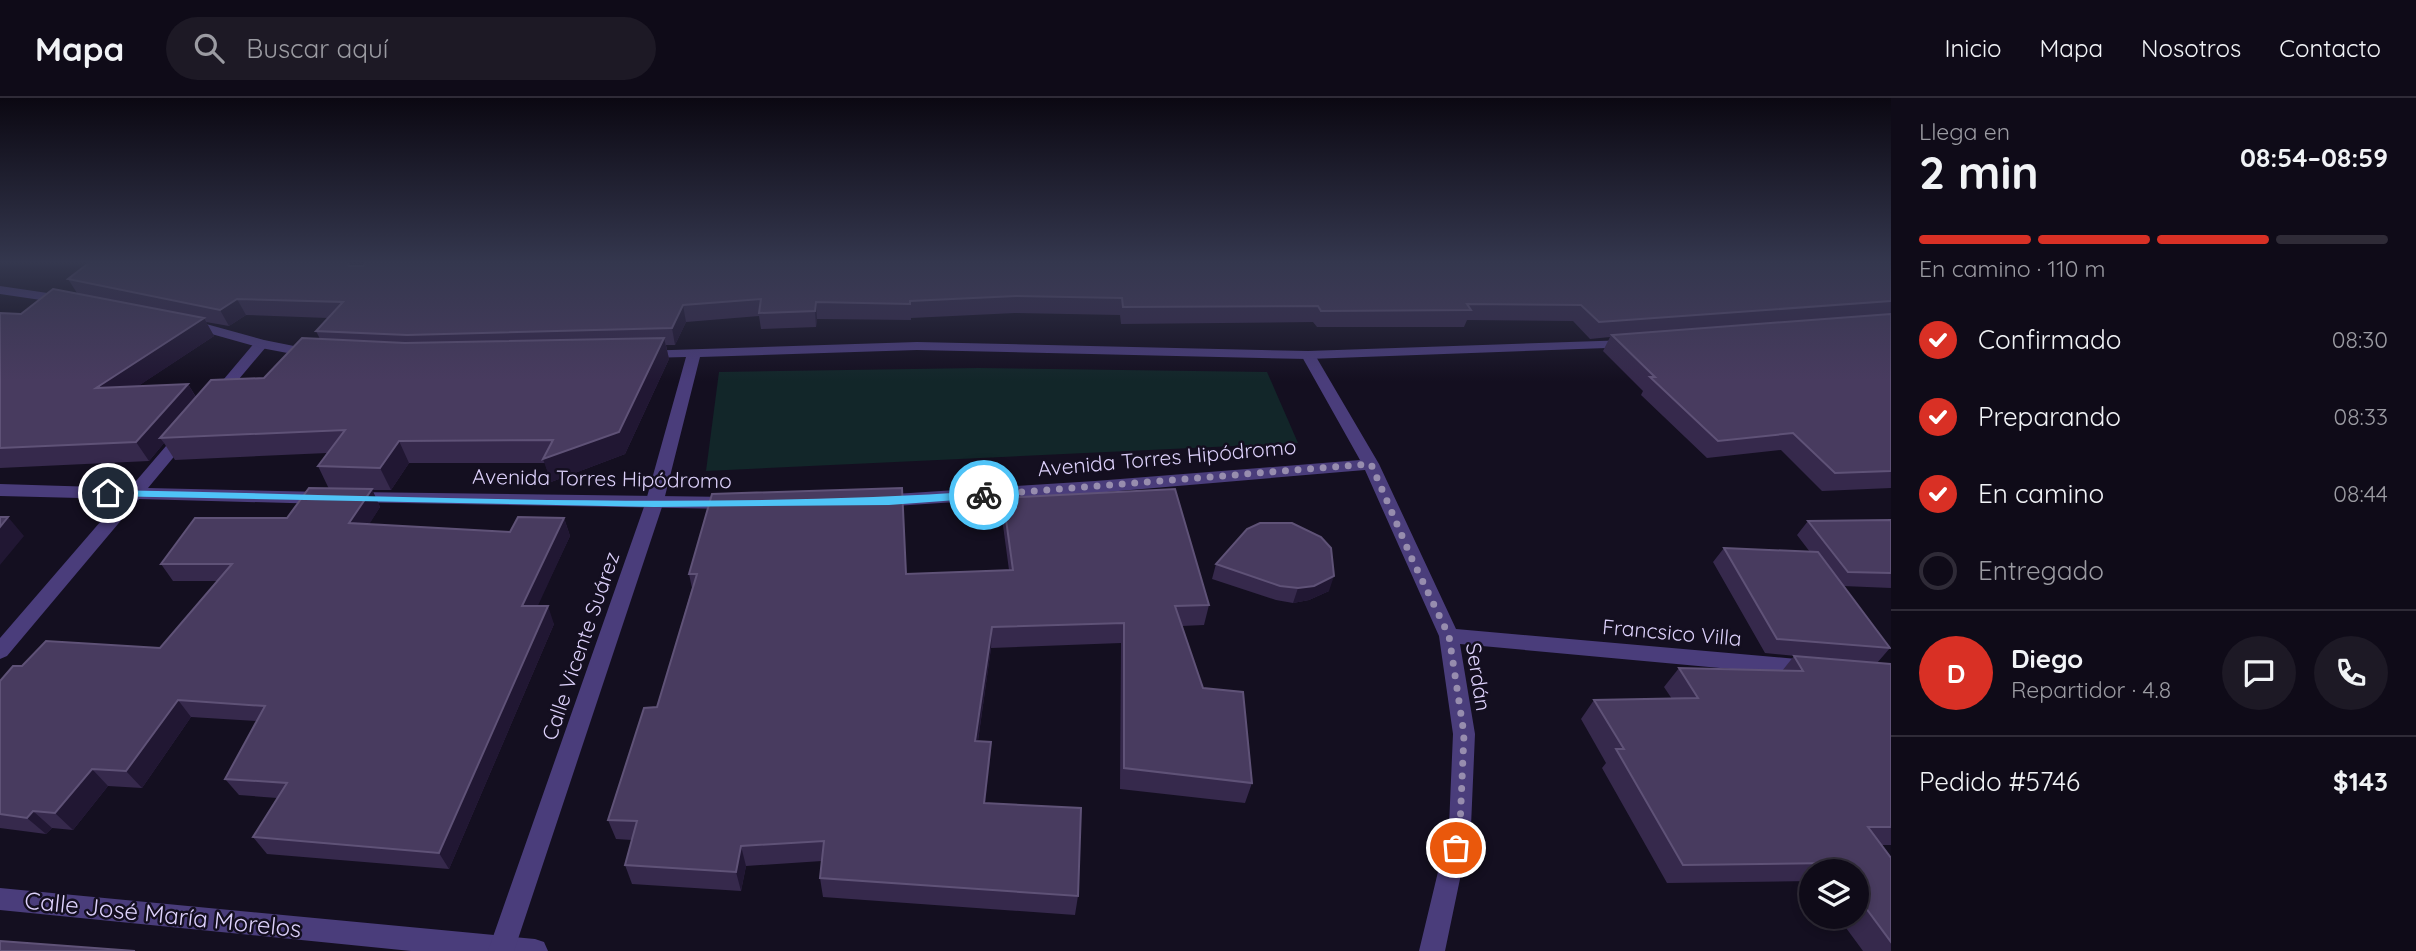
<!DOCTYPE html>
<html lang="es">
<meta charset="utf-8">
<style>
body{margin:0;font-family:Quicksand,sans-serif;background:#1d1925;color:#f1f3f6;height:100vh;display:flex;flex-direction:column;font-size:26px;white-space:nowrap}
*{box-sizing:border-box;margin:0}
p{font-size:23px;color:#9b9ba2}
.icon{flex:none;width:38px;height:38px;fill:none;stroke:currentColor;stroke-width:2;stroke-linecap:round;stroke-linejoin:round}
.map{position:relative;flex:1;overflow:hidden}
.drawer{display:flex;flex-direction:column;background:#0f0b18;width:525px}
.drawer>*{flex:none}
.tools{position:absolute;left:1799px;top:761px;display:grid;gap:14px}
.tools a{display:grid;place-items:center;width:70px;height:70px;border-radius:50%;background:#0f0b18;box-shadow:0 4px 10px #0003,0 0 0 2px #2f2b37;font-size:35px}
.pin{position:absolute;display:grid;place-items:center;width:60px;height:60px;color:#fff;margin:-30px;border:4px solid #fff;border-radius:50%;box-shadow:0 2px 7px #0007}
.courier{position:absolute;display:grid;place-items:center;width:70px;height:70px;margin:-35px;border:5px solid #4fc3f7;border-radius:50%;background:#fff;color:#222;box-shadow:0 2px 9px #0007}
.headline em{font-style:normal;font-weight:700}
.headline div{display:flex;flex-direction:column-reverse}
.headline{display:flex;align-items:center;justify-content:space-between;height:119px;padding:0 28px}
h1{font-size:46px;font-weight:700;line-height:52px}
.bar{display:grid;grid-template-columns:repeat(4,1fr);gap:10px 7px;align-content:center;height:84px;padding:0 28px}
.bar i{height:9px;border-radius:5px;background:#2f2b37}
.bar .selected{background:#d93025}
.bar p{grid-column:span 4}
.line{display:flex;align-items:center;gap:18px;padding:0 28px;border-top:2px solid #2f2b37}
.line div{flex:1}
.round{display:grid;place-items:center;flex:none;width:74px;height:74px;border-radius:37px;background:#1d1925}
ol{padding:0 28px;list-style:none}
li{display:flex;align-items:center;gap:21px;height:77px}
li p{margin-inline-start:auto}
li .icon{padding:7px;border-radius:50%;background:#d93025;color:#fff;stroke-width:4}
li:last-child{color:#9b9ba2}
li i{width:38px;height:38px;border:4px solid #2f2b37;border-radius:50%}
header{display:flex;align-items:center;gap:42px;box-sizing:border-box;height:98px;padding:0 35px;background:#0f0b18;border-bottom:2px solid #2f2b37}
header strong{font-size:33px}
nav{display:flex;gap:38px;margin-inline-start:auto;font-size:24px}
.search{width:490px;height:63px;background:#1d1925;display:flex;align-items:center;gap:18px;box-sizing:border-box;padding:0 24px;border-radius:38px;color:#9b9ba2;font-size:26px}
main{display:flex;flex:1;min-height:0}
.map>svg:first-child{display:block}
</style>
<header>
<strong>Mapa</strong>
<div class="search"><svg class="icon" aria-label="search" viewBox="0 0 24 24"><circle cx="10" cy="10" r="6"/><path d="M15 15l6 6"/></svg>Buscar aquí</div>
<nav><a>Inicio</a><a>Mapa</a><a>Nosotros</a><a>Contacto</a></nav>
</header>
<main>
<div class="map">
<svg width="1891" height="853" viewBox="0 0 1891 853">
<rect width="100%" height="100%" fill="#140f20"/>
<path fill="#122629" d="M978,270L1267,274L1298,345L706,373L719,274Z"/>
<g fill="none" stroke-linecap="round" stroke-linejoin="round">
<path fill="#4a3d7b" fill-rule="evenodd" d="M261,242L266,243V249L223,300H213L210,297L213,294L256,243Z
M1308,253L1315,257L1379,366L1456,531L1808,562L1815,564L1818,570L1815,576L1808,578L1460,546L1475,636L1471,728L1445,853H1419L1449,728L1453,636L1439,538L1365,372L1095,395L879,409L870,403L879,397L1095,383L1360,362L1301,257Z
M184,332L192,337L148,390L326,394L335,400L326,406L139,401L7,558L0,561V540L120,401L0,398V386L130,390L178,334Z
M354,394L732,399L741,405L732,411L348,404L345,400Z
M0,790L535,841L544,844L548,853H411L0,812Z"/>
<path fill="#4a3d7b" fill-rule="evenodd" d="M0,188L68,198L75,202L68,206L0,196Z
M188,221L264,242L319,253L321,256L314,260L261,250L183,228V222Z
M1629,242L1634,243V249L1308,261L917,252L700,259L663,406L514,853H488L645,406L686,259L646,260L641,259L639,256L641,253L917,244L1308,253Z"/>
</g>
<path fill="#36294c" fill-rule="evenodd" d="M90,164H366L362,168L1891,164V390L1822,393L1781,352L1707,360L1641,297L1643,293L1603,253L1610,239L1590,241L1573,223L1467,222L1464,229H1317L1313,224L1121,226L1120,217L1015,215L911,220V222L817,221L816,229L761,231L759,218L686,224L675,247H666L669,261L625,356L551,384L545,365H409L391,392H372L380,409L369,426L510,434L564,420L570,438L537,508L554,526L449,771L267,756L253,739L277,700L239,697L225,681L257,623L191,619L142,690L108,688L73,732L52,730L46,736L0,730V583L22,568L160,550L217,483H173L161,466L287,420L329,391L318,368L327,355L175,362L164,345L149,363L0,370V215L21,216L77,195L68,181ZM246,217L328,220L316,233L320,241L264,280L196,299L188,286L138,288L214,238L206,224L229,228Z
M1003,400L1209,507L1204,527L1182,528L1203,590L1252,685L1245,705L1120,691L1121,545L991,550L978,643L991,644L985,705L1078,798L1075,817L823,799L820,780L822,763L746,768L741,793L632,786L625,767L632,742L616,741L608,722L657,609L692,490L689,476H906L1009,472L1002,420Z
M1891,422V490L1843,488L1890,550L1877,565L1891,566V747H1881L1891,760V853H1863L1838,819H1857V774H1811V783L1667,785L1602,670L1606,665L1581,621L1594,602L1672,601L1664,589L1679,570L1782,573L1794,558L1858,564L1765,555L1713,464L1724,450L1810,454L1797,437L1808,423Z
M1216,466L1329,493L1309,502L1293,505L1276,502L1212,481Z"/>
<path fill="#211733" d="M348,164H366L354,178L356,184Z
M237,201L246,217L229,228L220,212Z
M816,204L817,221L816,229L815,213Z
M683,207L686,224L675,247L672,230Z
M204,220L214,238L108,308L96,290Z
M664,240L669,261L625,356L551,384L543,361Z
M188,286L199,305L160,340L164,345L149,363L136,344Z
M399,343L409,365L391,392L380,370Z
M372,391L380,409L359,443L349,425Z
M8,419L24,438L0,467V429Z
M564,420L570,438L530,525L522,508Z
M1334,478L1329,493L1309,502L1293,505L1298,490Z
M548,508L554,526L449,771L439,755Z
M992,529L991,550L975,663V643Z
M178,602L191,619L142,690L126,673Z
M991,644L990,664L983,725L984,705Z
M92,671L108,688L73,732L55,715Z
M33,713L52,730L46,736L27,720Z
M741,748L746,768L741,793L736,774Z"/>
<path fill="#483b5f" stroke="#5f5277" stroke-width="2" d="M90,164H348L349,168H363L367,164H1891V203L1599,224L1581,207L1467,206L1471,212L1321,213L1318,208L1123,209L1122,200L1016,198L910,203V206L816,204L815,213L759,215L761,201L683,207L672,230L407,237L316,233L343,204L237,201L220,212L68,181Z
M53,191L204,220L96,290L188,286L136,344L0,350V215L21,216Z
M1891,216V373L1835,375L1793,335L1718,343L1650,279H1655L1612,237Z
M302,240L405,245L664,240L619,334L543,361L553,342L399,343L380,370L318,368L345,332L160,340L211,282L264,280Z
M309,390L372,391L349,425L510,434L518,419L564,420L522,508H548L439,755L253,739L287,685L225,681L265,608L178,602L126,673L92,671L55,715L33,713L27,720L0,716V583L13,568H22L46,543L160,550L232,466H161L195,420H287Z
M902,390L906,476L1013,472L1003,400L1175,391L1209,507L1175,508L1203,590L1243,594L1252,685L1124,670V525L992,529L975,643L991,644L984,705L1081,710L1078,798L820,780L824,743L741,748L736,774L625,767L637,723L608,722L644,610L657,609L697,476H689L712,396Z
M0,419H8L0,429Z
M1891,422V475L1848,474L1808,423Z
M1260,425H1292L1321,439L1331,450L1334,478L1314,488L1298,490L1280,488L1216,466L1247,431Z
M1724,450L1818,454L1890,550L1777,541Z
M1794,558L1891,566V729H1868L1891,760V844L1857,798V774H1838L1832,765L1683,767L1616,651H1624L1594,602L1698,600L1679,570L1803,573Z
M0,843L135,853H0Z"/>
<linearGradient id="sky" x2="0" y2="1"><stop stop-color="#0b0812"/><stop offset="0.58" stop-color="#34374e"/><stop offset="1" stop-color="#34374e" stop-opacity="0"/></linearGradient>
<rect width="1891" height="283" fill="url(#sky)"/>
<path fill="#4fc3f7" d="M108,392C399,397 693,413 984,393L990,397L984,400L889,407L654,409L104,398V393Z"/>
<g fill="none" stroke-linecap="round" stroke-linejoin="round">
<path stroke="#978dae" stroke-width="7" stroke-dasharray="0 12.6" d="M984,397L1371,366L1412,461L1449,538L1464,636L1460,728L1456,750"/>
</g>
<g text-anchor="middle" stroke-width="5" stroke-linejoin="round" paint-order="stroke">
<g font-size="21" fill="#ddd1fb" stroke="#140f20">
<text transform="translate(1167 360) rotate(-5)" y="7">Avenida Torres Hipódromo</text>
<text transform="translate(602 381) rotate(1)" y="7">Avenida Torres Hipódromo</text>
<text transform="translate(1672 535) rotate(5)" y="7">Francsico Villa</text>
<text transform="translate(581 548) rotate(-71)" y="7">Calle Vicente Suárez</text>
<text transform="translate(1478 579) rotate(81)" y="7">Serdán</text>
</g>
<g font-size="24" fill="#ddd1fb" stroke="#140f20">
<text transform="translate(163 817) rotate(6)" y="8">Calle José María Morelos</text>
</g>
</g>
</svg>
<div class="tools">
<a><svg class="icon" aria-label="layers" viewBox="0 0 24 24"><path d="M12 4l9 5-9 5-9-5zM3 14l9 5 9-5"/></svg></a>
</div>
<div class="pin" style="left:1456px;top:750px;background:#ea580c"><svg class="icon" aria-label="bag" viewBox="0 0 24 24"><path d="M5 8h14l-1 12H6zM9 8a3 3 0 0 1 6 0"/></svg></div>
<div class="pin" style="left:108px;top:395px;background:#1f2937"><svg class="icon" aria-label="home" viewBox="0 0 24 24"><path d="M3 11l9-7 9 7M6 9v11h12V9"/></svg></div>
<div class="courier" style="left:984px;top:397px"><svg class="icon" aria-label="bike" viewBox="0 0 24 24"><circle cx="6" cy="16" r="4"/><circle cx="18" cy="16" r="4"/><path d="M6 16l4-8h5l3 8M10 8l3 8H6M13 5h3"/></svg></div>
</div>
<section class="drawer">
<div class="headline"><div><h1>2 min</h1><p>Llega en</p></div><em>08:54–08:59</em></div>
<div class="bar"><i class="selected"></i><i class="selected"></i><i class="selected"></i><i></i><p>En camino · 110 m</p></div>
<ol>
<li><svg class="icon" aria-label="check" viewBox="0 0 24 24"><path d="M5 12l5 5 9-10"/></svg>Confirmado<p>08:30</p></li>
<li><svg class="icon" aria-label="check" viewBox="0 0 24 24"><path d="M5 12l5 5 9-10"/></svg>Preparando<p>08:33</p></li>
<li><svg class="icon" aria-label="check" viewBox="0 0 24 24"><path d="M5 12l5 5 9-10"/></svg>En camino<p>08:44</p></li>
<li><i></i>Entregado</li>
</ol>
<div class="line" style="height:126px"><b class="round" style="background:#d93025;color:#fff">D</b><div><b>Diego</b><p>Repartidor · 4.8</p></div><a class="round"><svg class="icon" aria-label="chat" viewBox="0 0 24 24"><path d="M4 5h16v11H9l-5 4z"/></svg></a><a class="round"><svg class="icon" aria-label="phone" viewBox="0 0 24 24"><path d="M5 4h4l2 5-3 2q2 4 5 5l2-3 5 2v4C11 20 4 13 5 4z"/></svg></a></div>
<div class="line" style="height:91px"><div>Pedido #5746</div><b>$143</b></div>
</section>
</main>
